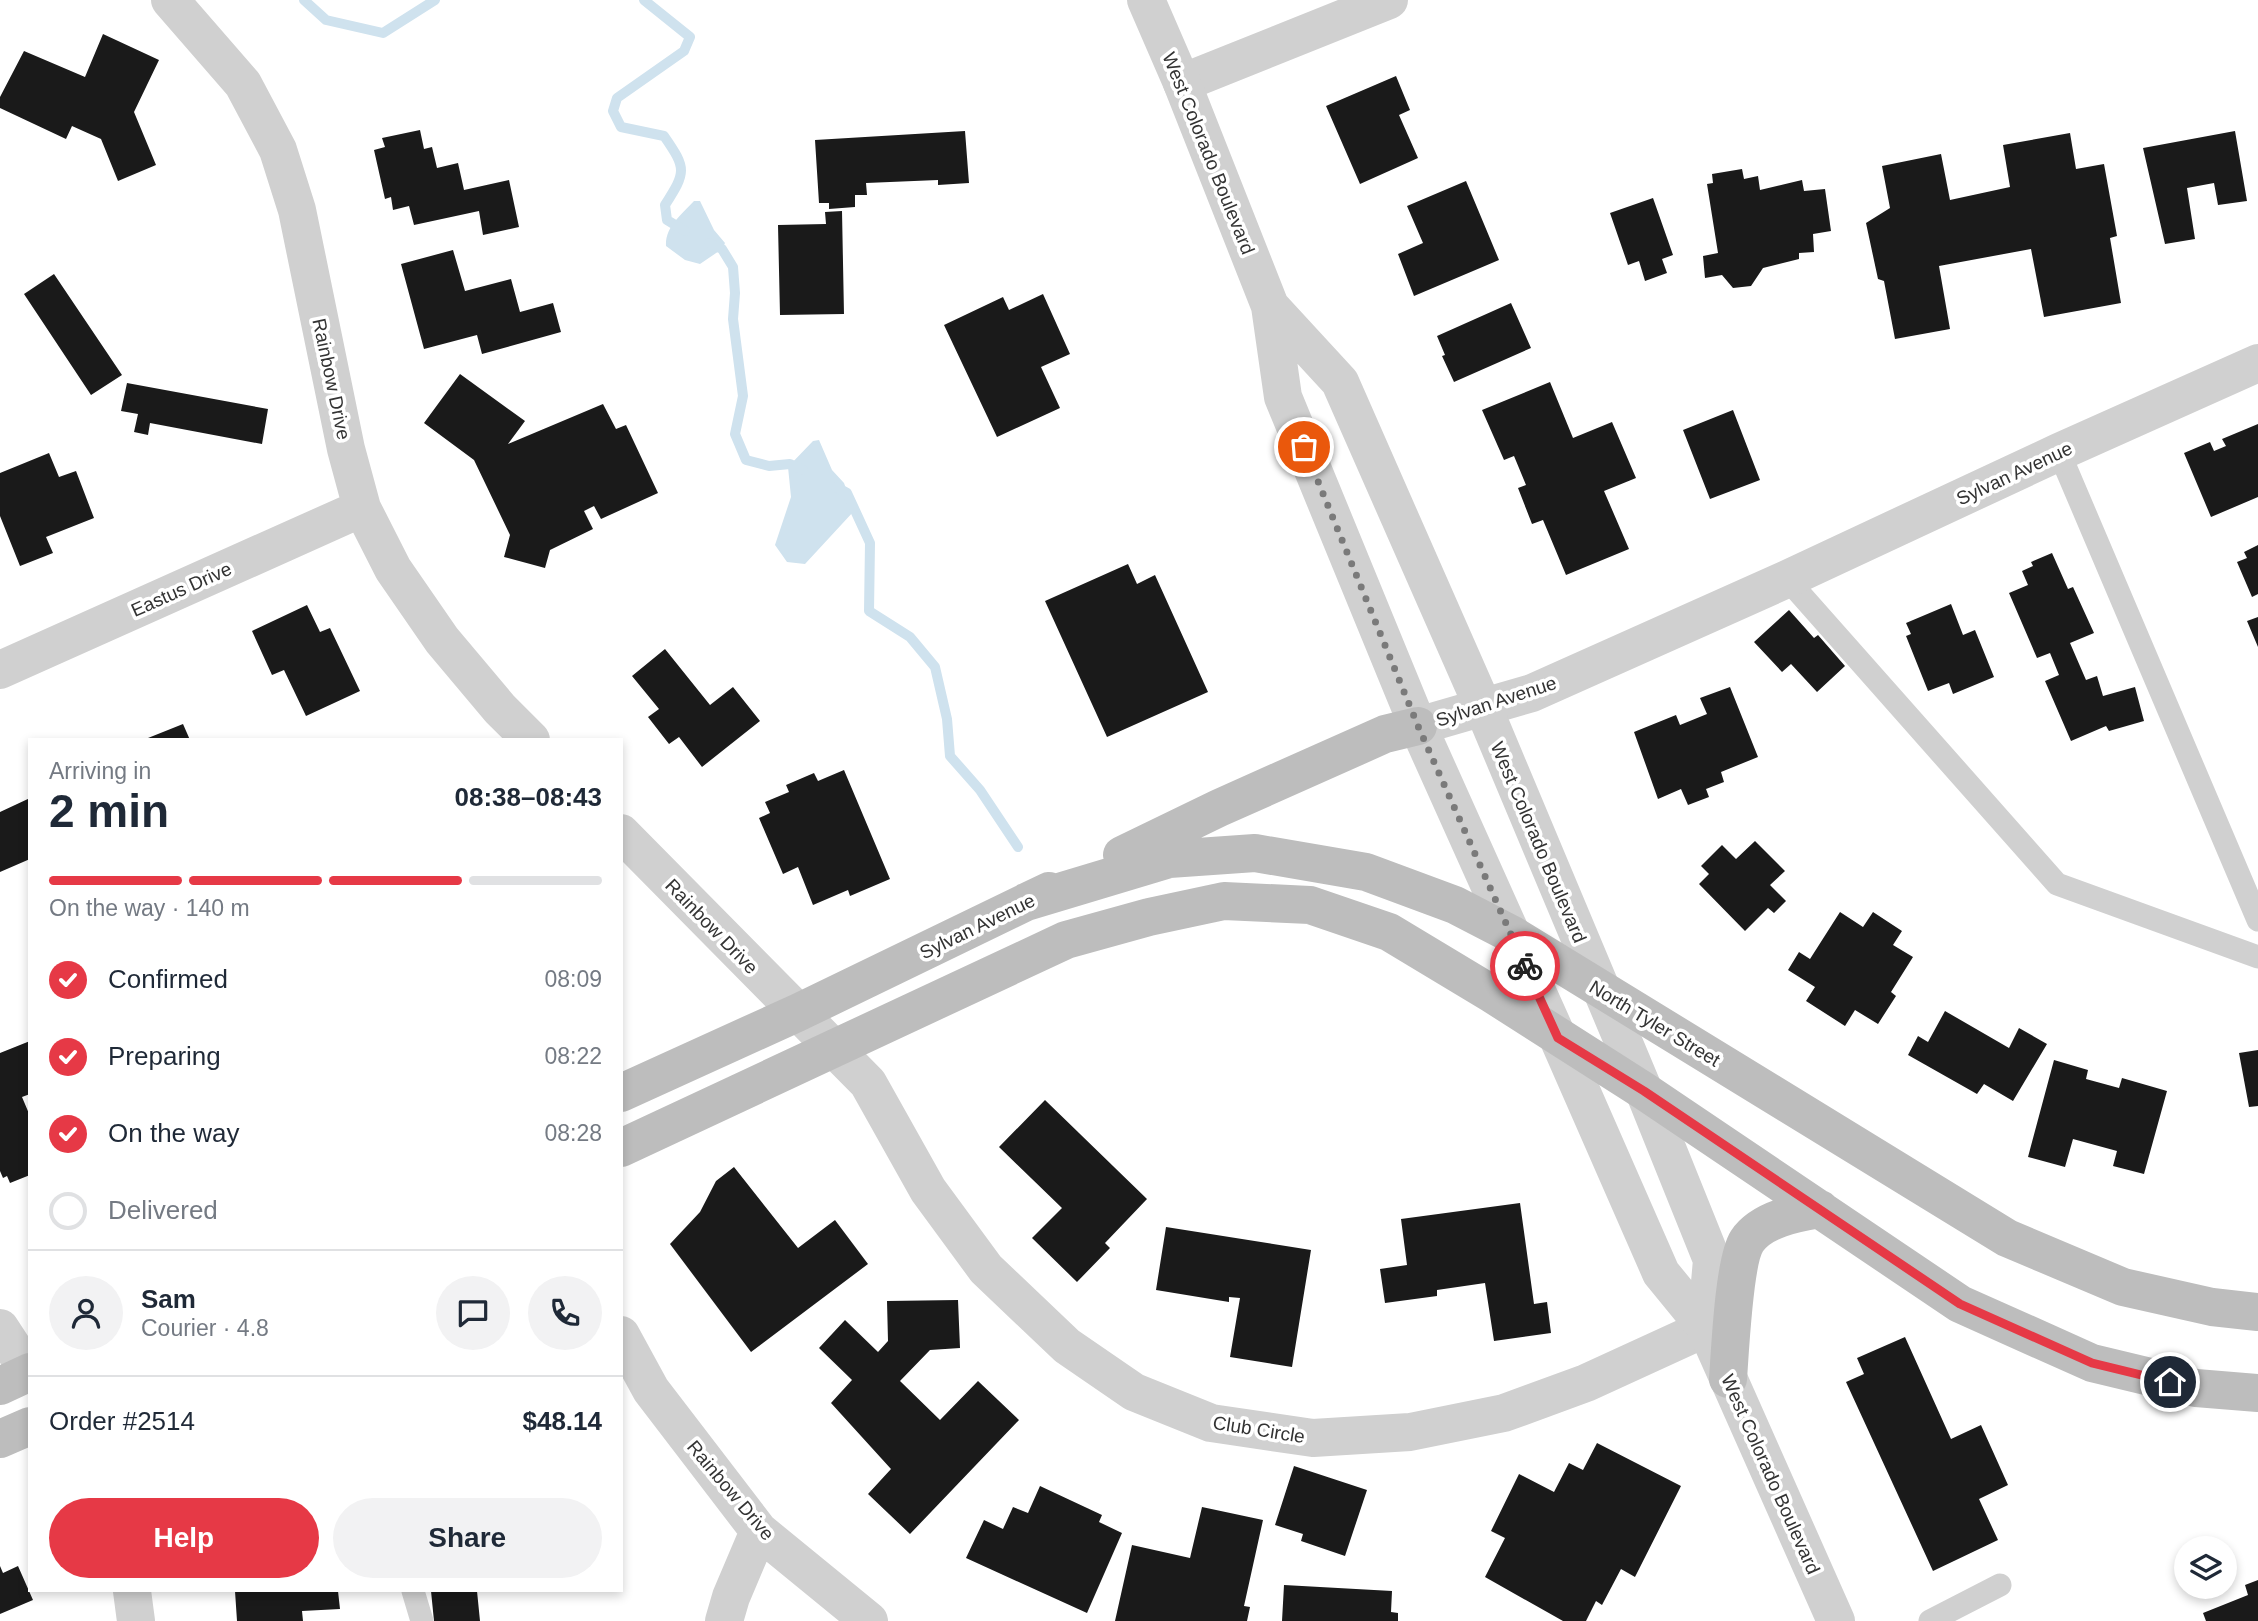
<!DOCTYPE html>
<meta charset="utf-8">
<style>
body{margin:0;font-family:Arial,sans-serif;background:#f2f2f3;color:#1f2937;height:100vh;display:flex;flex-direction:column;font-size:26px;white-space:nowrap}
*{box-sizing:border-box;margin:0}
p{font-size:23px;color:#747a83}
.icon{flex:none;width:38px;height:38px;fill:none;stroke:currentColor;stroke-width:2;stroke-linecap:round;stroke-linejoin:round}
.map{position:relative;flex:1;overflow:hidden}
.side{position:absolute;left:28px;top:738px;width:595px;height:854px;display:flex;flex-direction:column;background:#fff;border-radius:0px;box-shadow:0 4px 10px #0003}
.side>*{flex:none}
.tools{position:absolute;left:2174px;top:1536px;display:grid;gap:14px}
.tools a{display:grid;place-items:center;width:63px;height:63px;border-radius:50%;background:#fff;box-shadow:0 4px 10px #0003;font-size:35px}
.pin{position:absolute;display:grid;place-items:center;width:60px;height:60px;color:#fff;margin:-30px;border:4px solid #fff;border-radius:50%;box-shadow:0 2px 7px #0007}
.courier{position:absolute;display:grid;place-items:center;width:70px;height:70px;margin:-35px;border:5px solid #e63946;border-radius:50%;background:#fff;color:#222;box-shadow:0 2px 9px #0007}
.summary em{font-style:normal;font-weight:800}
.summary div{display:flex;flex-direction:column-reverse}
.summary{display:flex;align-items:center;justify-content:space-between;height:119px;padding:0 21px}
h1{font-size:46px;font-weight:800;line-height:52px}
.bar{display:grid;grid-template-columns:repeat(4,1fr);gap:10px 7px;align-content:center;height:84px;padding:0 21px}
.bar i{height:9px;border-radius:5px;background:#e0e1e3}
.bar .active{background:#e63946}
.bar p{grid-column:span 4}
.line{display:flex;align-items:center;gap:18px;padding:0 21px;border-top:2px solid #e0e1e3}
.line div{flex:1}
.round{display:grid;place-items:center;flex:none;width:74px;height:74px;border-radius:37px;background:#f2f2f3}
ol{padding:0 21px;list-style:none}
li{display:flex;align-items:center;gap:21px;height:77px}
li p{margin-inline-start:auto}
li .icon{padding:7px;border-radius:50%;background:#e63946;color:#fff;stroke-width:4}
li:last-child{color:#747a83}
li i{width:38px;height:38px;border:4px solid #e0e1e3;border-radius:50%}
.cta{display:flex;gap:14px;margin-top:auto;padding:14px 21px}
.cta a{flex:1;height:80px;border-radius:42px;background:#e63946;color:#fff;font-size:28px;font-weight:800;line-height:80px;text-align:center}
.cta a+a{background:#f2f2f3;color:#1f2937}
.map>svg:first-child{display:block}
</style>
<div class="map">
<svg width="2258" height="1621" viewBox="0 0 2258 1621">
<rect width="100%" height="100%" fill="#fff"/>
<path fill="#cfe2ee" d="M694,201H700L714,230L725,243L722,249L700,264L685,260L666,246C665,227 681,215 694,201Z
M819,440L832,470L844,483L854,511L805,564L787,562L775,545L791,497L788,467L813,441Z"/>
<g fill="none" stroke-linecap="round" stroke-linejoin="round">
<path stroke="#cfe2ee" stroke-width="10" d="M304,0L326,20L383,33L435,0
M644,0L690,37L684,51L617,98L613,111L621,127L664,136C687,169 686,172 665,205L667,220L685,231
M709,243L722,249L733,267L735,293L733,319L743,396L735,434L746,460L769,466L790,464L803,470
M836,487L847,493L870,543L869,611L910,637L935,667L947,719L950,756L980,790L1018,847"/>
</g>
<path fill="#1a1a1a" d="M103,34L159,60L134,112L156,165L118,181L101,139L72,126L66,139L0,108V97L24,51L85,77Z
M1396,76L1410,110L1399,115L1418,158L1360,184L1326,106Z
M420,130L424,149L432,147L437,168L458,163L464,190L509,180L519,227L483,235L479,211L414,225L409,206L393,210L391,197L385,199L374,150L385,147L382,138Z
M965,131L969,183L938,185V180L866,183L867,195H855V207L829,209V203H819L815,140Z
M2235,131L2247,201L2218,205L2214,183L2187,188L2195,239L2165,244L2143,148Z
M2070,133L2076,169L2104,164L2117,236L2110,238L2121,303L2044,317L2031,249L1939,266L1950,329L1895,339L1884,281L1878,279L1866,223L1890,208L1882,166L1941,154L1950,200L2010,187L2003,145Z
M1742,169L1744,179L1758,176L1760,190L1802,180L1804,191L1825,189L1831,231L1813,234L1814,252L1799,253V259L1763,268L1751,286L1733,288L1722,275L1705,278L1703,256L1718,253L1707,184L1713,183L1712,174Z
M1466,181L1499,260L1414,296L1398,254L1423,243L1407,206Z
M1653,198L1673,255L1662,259L1667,273L1645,281L1639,261L1628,265L1610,213Z
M842,211L844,314L780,315L778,225L826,224L825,212Z
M453,250L465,291L511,279L520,312L553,303L561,332L482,354L477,335L424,349L401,264Z
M54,274L122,375L91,395L24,294Z
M1043,294L1070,354L1041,367L1060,408L997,437L944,325L1003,297L1009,310Z
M1511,303L1531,348L1454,382L1442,356L1445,355L1437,336Z
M460,374L525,421L508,444L603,404L616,429L626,425L658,493L601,519L594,506L584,511L593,529L550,550L545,568L504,557L510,535L474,460L424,423Z
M1550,382L1573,438L1612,422L1636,478L1604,491L1629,549L1566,575L1543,520L1532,524L1518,488L1526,485L1514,456L1504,460L1482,410Z
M127,383L268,409L262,444L150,423L148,435L134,432L138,414L121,411Z
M1733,410L1760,480L1710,499L1683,430Z
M2258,424V497L2211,517L2184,453L2210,442L2214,451L2226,446L2222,439Z
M49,453L59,477L76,471L94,518L46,537L53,553L20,566L0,516V473Z
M2258,545V594L2252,597L2237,562L2247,558L2244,552Z
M2052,553L2068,589L2073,587L2094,633L2070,643L2086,680L2097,676L2103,696L2135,687L2144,721L2109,731L2106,726L2071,741L2045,681L2059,675L2050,653L2037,658L2009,593L2028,585L2022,571L2033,566L2031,562Z
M1128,564L1137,584L1155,575L1208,692L1107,737L1045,601Z
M1951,604L1963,635L1975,630L1994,677L1953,694L1949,683L1928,691L1906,636L1911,634L1906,623Z
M307,605L320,632L330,628L360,691L306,716L284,670L272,675L252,631Z
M1789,610L1814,638L1818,635L1845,666L1817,692L1791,664L1782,672L1754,642Z
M2258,617V647L2247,621Z
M665,649L710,705L733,687L760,721L702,767L679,737L669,744L648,717L659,709L632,676Z
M1730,687L1758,757L1721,772L1724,782L1706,789L1709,797L1688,805L1681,789L1658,799L1634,732L1676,715L1680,725L1707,714L1700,698Z
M183,724L190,740H143Z
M844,770L890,879L850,896L848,890L813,905L798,867L783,874L759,818L770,813L765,802L789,792L786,785L814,773L818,781Z
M30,798V859L0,872V812Z
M1755,841L1785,871L1770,885L1786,901L1774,913L1768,908L1745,931L1699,884L1709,874L1701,866L1722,845L1736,859Z
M1840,912L1863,927L1873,912L1902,931L1893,945L1913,957L1891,992L1896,996L1878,1024L1855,1010L1845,1026L1806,1001L1815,987L1788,970L1799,952L1810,959Z
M1945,1011L2009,1048L2019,1028L2047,1044L2013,1101L1984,1084L1977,1094L1908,1055L1918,1036L1928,1042Z
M30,1041V1094L22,1097L30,1116V1175L10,1183L7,1176L3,1178L0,1171V1053Z
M2258,1050V1106L2249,1107L2239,1053Z
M2054,1060L2088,1070L2086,1079L2119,1088L2122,1078L2167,1091L2144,1174L2113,1166L2117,1151L2073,1139L2065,1167L2028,1157Z
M1045,1100L1147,1199L1105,1243L1110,1248L1077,1282L1032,1238L1062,1208L999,1147Z
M734,1167L798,1248L835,1220L868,1264L751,1352L670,1244L700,1212L716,1181Z
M1520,1203L1534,1304L1547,1302L1551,1333L1494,1341L1485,1283L1437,1290V1296L1385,1303L1380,1269L1407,1265L1401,1219Z
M1166,1227L1311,1250L1292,1367L1230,1357L1240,1298L1229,1297V1302L1156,1290Z
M958,1300L960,1348L930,1350L900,1381L940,1420L978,1381L1019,1420L910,1534L868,1494L891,1469L831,1403L852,1380L819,1348L845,1320L878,1352L888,1341L887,1301Z
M1905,1337L1951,1439L1981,1425L2008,1485L1979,1499L1998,1540L1933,1571L1846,1382L1864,1374L1857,1358Z
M1597,1443L1681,1486L1635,1577L1621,1569L1602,1605L1596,1601L1586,1621H1563L1485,1577L1505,1538L1491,1531L1519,1474L1554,1492L1569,1463L1583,1470Z
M1294,1466L1367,1490L1345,1556L1301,1541L1303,1534L1275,1525Z
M1040,1486L1102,1515L1099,1522L1122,1533L1087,1613L966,1558L984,1520L1003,1529L1013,1507L1028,1513Z
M1202,1507L1263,1520L1244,1606L1250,1607L1247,1621H1115L1132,1545L1190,1558Z
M0,1566L3,1573L18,1566L33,1600L0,1614Z
M2258,1580V1621H2206L2203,1613L2248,1595L2245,1585Z
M1284,1585L1392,1591L1391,1612L1398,1613V1621H1282Z
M235,1591H338L340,1609L302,1611L303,1621H237Z
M431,1591H477L480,1621H434Z"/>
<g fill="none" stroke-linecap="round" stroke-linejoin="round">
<path stroke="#d0d0d0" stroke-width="23" d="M2059,452L2258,920
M1787,579L2057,884L2258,957
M413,1591L422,1621
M1930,1621L2000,1585"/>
<path stroke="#d0d0d0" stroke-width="38" d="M170,0L243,84L278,150L297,210L346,449L362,508L393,569L442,640L500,709L531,740
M1182,83L1389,0
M0,670L362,508
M1418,726L1532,693L1787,579L2059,452L2258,363
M621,833L868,1083L928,1190L986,1269L1067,1346L1134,1392L1211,1423L1313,1438L1410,1432L1504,1413L1586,1383L1706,1328
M0,1328L30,1374
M621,1335L651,1390L759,1531L869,1621
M132,1591L136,1621
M724,1621L731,1597L759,1531"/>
<path stroke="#d0d0d0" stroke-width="38" d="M1146,0L1182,83L1270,306L1283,397L1418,726L1558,1038L1661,1273L1706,1328L1836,1621
M1270,306L1340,382L1483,707L1644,1091L1712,1260L1706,1328"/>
<path stroke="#bdbdbd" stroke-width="38" d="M1122,855L1219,808L1385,734L1418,726
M1026,902L1169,859L1255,853L1366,872L1455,905L1511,934L2007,1238L2123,1287L2212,1307L2258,1312
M621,1093L797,1013L1049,891
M621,1148L1066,940L1149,917L1224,901L1310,905L1389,932L1492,994L1644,1091L1960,1304L2092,1363L2196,1388L2258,1393
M1728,1379C1730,1352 1734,1261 1747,1241C1762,1219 1796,1213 1820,1209
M0,1386L30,1372
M0,1439L30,1426"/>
</g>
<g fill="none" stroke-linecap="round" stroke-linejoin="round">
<path stroke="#7a7a7a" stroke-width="7" stroke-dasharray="0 12.6" d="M1304,447L1418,726L1525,966"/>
<path stroke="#e63946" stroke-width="9" d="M1525,966L1558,1038L1644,1091L1960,1304L2092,1363L2170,1382"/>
</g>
<g text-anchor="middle" stroke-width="7" stroke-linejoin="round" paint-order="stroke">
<g font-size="19" fill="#333" stroke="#fff">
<text transform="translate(1209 153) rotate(68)" y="7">West Colorado Boulevard</text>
<text transform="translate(332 379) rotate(78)" y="7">Rainbow Drive</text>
<text transform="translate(2014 473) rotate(-25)" y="7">Sylvan Avenue</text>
<text transform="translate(181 589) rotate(-24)" y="7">Eastus Drive</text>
<text transform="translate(1496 701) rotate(-18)" y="7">Sylvan Avenue</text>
<text transform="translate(1539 842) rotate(67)" y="7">West Colorado Boulevard</text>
<text transform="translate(712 926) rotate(46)" y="7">Rainbow Drive</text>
<text transform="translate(977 926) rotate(-26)" y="7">Sylvan Avenue</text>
<text transform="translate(1655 1023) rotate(31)" y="7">North Tyler Street</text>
<text transform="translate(1259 1429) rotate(9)" y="7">Club Circle</text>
<text transform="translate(1771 1474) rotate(66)" y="7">West Colorado Boulevard</text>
<text transform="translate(731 1490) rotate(50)" y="7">Rainbow Drive</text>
</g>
</g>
</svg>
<div class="tools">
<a><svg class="icon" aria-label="layers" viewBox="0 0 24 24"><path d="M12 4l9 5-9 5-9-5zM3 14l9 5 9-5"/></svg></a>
</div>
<div class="pin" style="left:1304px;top:447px;background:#ea580c"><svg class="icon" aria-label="bag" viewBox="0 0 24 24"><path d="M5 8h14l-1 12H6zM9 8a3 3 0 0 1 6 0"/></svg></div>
<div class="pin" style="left:2170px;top:1382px;background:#1f2937"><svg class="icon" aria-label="home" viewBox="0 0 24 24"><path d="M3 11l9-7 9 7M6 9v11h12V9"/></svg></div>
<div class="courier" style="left:1525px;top:966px"><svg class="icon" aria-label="bike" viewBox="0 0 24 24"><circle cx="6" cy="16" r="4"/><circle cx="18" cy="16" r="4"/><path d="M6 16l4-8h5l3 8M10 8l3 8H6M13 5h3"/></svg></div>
<section class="side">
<div class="summary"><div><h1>2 min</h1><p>Arriving in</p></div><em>08:38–08:43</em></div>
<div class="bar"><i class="active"></i><i class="active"></i><i class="active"></i><i></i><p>On the way · 140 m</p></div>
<ol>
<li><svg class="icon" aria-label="check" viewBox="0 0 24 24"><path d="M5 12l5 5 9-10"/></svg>Confirmed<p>08:09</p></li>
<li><svg class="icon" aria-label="check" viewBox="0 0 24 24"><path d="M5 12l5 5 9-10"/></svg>Preparing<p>08:22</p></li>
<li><svg class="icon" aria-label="check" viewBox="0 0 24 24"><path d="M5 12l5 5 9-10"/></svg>On the way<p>08:28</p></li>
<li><i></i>Delivered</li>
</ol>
<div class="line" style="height:126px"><a class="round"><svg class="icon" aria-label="person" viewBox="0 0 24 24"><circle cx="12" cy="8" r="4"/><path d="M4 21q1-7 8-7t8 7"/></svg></a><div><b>Sam</b><p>Courier · 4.8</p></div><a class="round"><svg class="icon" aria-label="chat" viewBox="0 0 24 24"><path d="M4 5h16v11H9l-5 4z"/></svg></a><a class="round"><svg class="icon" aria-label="phone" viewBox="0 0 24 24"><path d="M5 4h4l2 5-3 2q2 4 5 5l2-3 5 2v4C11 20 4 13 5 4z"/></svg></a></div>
<div class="line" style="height:91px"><div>Order #2514</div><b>$48.14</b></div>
<div class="cta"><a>Help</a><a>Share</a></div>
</section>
</div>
